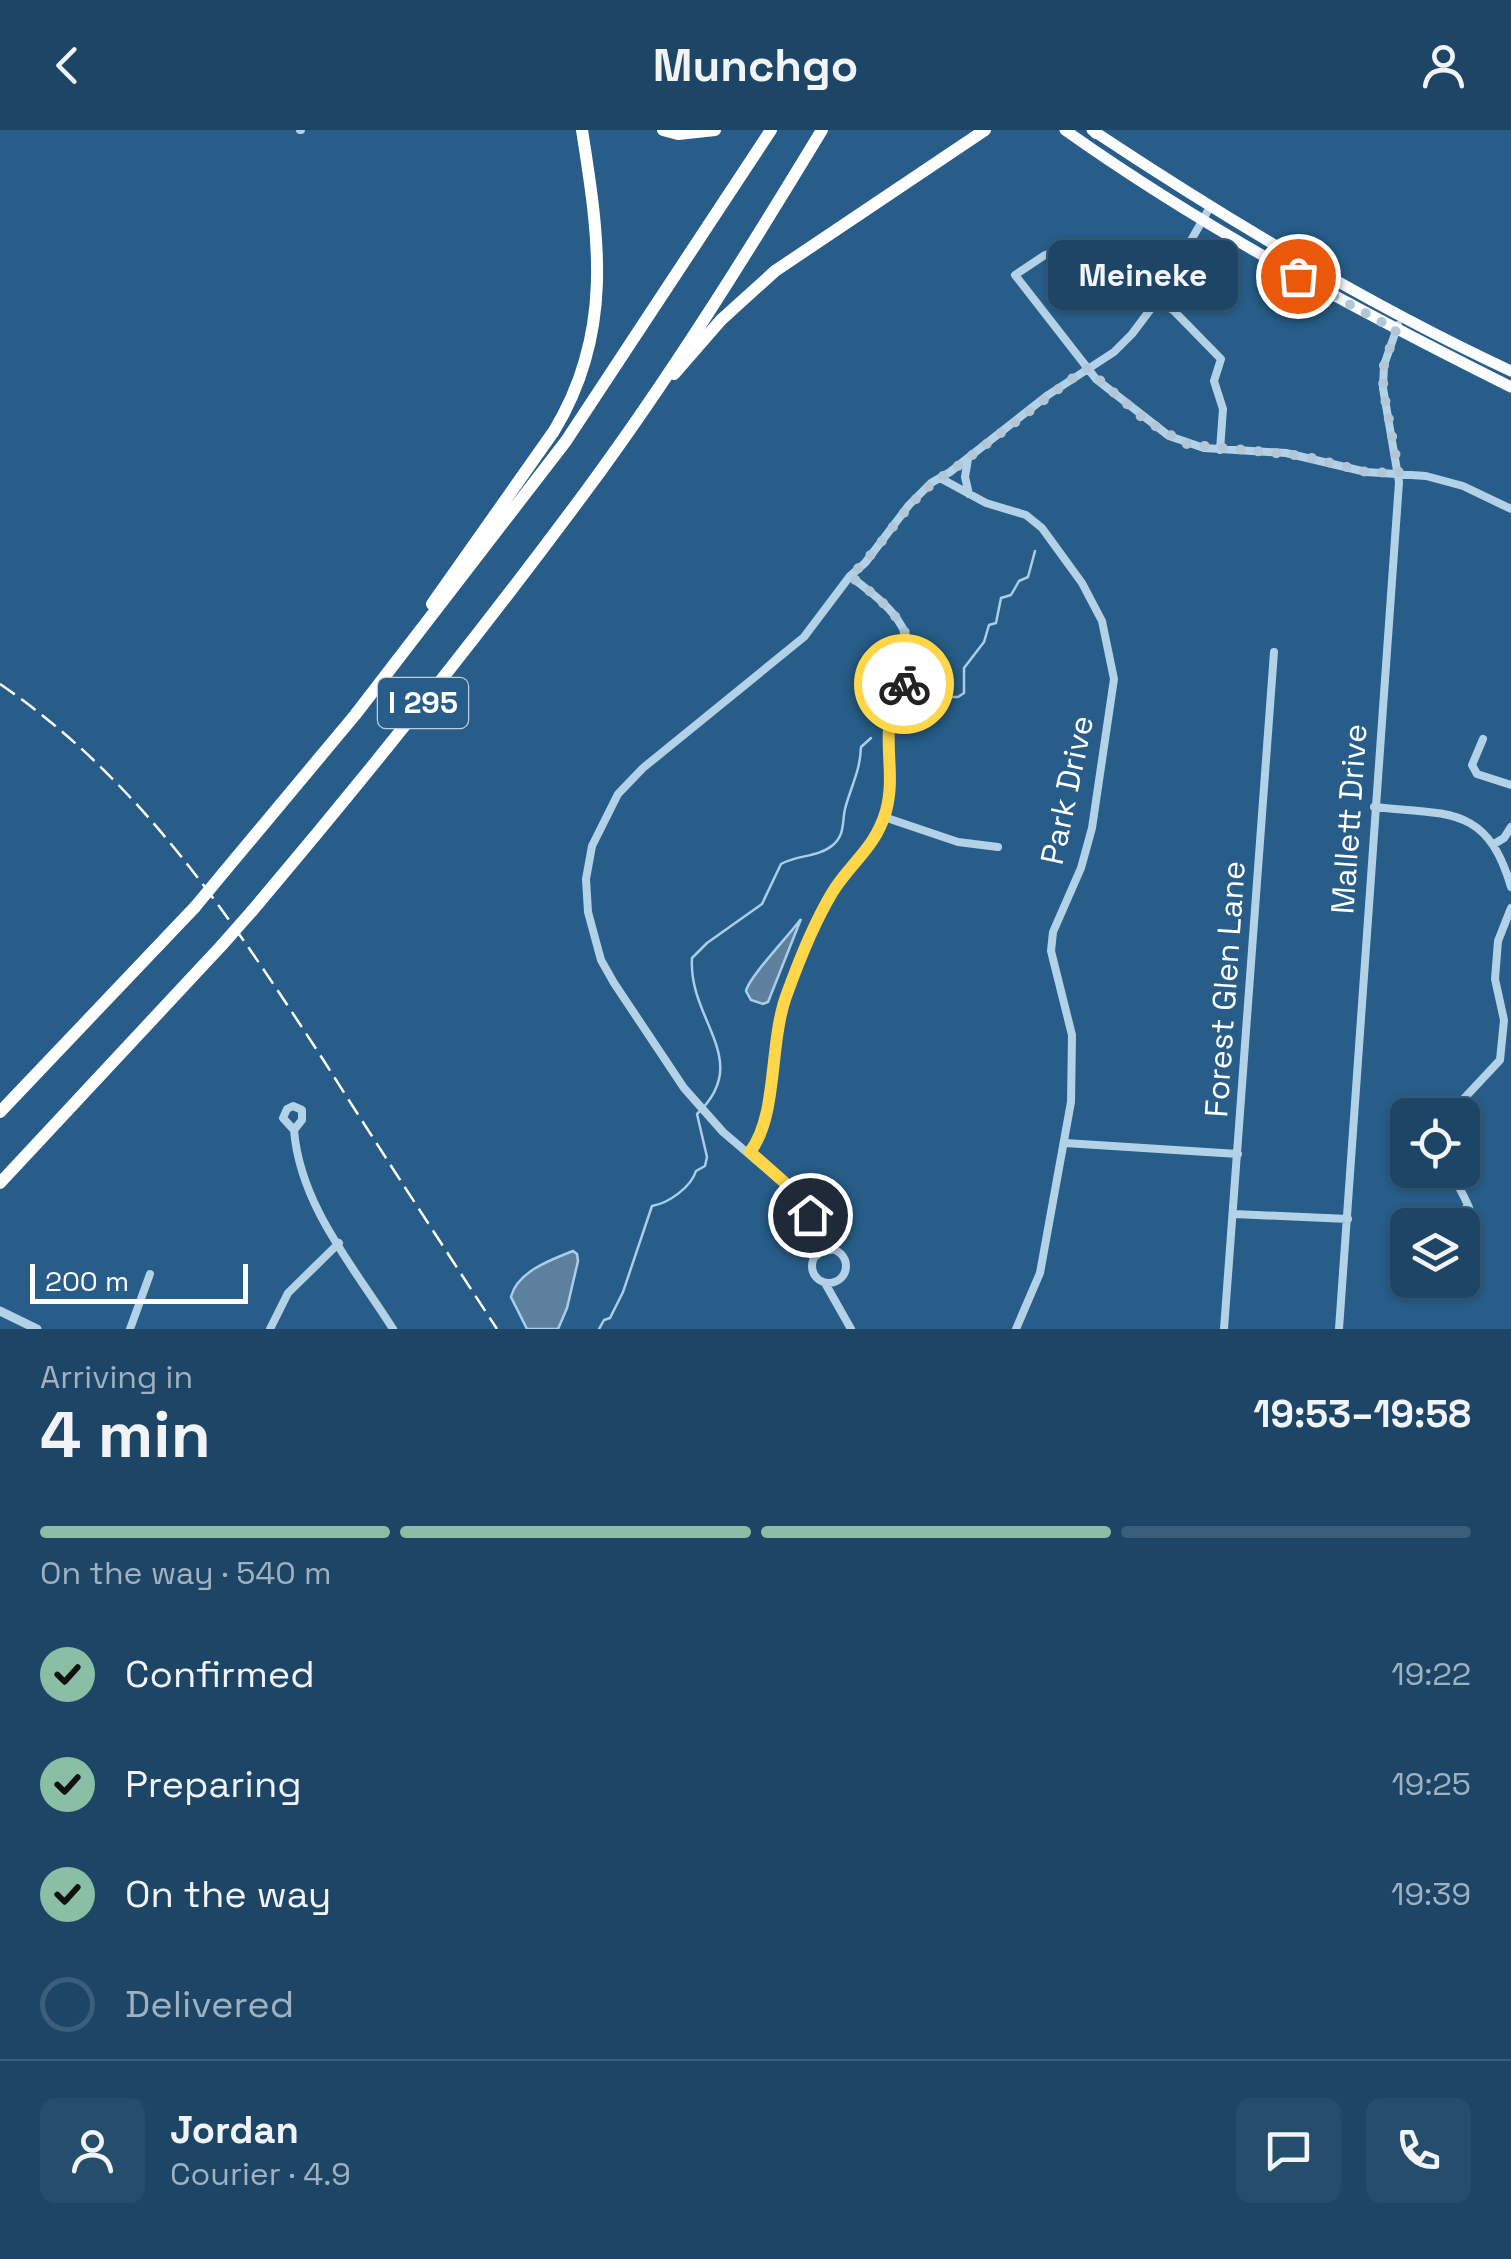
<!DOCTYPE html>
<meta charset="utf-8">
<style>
body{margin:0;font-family:"Space Grotesk",sans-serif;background:#254d6c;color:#f1f3f6;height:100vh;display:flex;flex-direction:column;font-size:38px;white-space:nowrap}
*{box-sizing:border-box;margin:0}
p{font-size:32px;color:#a0b1bf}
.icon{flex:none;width:55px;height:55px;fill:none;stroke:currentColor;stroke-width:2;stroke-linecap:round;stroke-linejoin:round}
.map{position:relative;height:1199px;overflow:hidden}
.details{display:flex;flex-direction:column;background:#1d4666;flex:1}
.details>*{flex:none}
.fabs{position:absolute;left:1390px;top:968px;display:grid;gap:20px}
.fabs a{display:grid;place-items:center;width:90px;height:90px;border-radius:15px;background:#1d4666;box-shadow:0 2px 8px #0004,0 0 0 2px #3b5e7a;font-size:50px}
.scale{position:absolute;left:30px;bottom:25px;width:218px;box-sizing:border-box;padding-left:10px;border:5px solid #fff;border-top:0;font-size:28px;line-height:35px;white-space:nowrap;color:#fff;-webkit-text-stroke:8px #275d88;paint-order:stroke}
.pin{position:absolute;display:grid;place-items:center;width:85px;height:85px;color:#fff;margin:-42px;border:5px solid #fff;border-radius:50%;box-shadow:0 2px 10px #0007}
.courier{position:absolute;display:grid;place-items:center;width:100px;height:100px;margin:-50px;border:8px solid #ffd54a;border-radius:50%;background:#fff;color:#222;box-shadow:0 2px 12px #0007}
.bubble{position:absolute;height:70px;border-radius:15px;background:#1d4666;box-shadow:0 2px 8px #0004,0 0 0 2px #3b5e7a;font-size:32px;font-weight:800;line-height:70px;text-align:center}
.headline em{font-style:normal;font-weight:800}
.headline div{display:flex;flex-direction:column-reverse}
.headline{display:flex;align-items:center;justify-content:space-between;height:170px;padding:0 40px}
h1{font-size:65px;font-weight:800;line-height:75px}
.bar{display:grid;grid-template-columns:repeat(4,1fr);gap:15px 10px;align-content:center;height:120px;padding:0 40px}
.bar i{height:12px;border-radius:8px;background:#3b5e7a}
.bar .current{background:#8abfa5}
.bar p{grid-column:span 4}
.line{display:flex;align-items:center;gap:25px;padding:0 40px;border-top:2px solid #3b5e7a}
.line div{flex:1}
.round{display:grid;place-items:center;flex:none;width:105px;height:105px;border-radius:15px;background:#254d6c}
ol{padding:0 40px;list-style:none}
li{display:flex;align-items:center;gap:30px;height:110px}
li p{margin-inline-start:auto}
li .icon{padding:10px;border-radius:50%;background:#8abfa5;color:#111;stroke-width:4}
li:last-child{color:#a0b1bf}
li i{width:55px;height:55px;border:5px solid #3b5e7a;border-radius:50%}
header{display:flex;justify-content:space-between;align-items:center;height:130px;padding:0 40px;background:#1d4666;font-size:45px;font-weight:800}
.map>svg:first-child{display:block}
</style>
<header><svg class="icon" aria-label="back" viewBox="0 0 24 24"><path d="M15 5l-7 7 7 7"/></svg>Munchgo<svg class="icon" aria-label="person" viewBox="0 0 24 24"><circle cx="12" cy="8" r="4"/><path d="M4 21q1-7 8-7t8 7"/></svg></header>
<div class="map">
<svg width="1511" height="1199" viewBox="0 0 1511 1199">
<rect width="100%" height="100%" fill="#275d88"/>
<path fill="#5c809d" stroke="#a8cee9" stroke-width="2.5" d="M801,789L768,872L763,874L751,870L746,861C749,847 790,804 801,789Z
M573,1121L577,1124L578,1131L567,1178L558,1199H527L511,1167C517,1142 550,1130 573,1121Z"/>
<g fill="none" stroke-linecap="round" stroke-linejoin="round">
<path stroke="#a8cee9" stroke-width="2.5" d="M905,596L935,579L938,567H958L964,563V538L984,512L989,495L996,493L1001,468L1011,465L1019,451L1028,447L1035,421
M599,1199L604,1190L610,1188L623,1162L652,1076C669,1073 691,1057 696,1041L705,1036L707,1027L697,984C754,930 688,891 692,828L707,813L762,774L781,734C797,725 819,727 833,715C845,705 842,692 845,679C851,656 860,642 861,617L871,608"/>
<path stroke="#b3d2e8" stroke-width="8" d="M300,0H301
M1220,320L1223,279L1214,251L1221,229L1173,180L1059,121L1045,125L1015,145L1096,249L1169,306L1204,318L1286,323L1366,342L1426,346L1463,356L1511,379
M968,329L965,347L969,364
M940,348L986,373L1026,385L1042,398L1082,453L1102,491L1114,549L1092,698L1081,738L1053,802L1051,821L1072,905L1071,972L1040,1143L1016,1199
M1483,609L1472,635L1477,644L1511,655
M1374,677C1447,685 1487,674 1511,757
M884,687L958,712L998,717
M1494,714L1504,708L1511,697
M1454,985L1456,977L1500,930L1504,890L1495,849L1498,811L1511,778
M294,1000L302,990V980L293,976L287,979L283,988L294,1000C300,1075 353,1136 393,1199
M1065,1013L1238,1024
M750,1022C780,981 768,913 787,862C800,828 814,788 835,758C853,732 876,714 885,683C896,649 884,623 890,592C893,575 904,560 908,543C919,496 882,471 850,446
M1451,1040C1458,1060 1480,1086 1471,1105L1462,1106
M1234,1084L1348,1089
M812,1093L817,1125
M1453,1095V1090L1467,1077
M812 1136a17 17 0 1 1 34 0a17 17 0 1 1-34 0Z
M831,1120L792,1061L723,1002L684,958L614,853L601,830L588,782L586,749L592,716L618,664L643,638L804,507L850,446L865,433L909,375L931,353L950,342L1048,265L1114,222L1132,204L1156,172L1210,77
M825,1153L851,1199
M130,1199L150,1144
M270,1199L288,1163L339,1113
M1224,1199L1274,522
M1339,1199L1399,352L1383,258L1384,235L1398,195"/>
<path stroke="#b3d2e8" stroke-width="9" d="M0,1181L37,1199"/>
<path stroke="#fafcfe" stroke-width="11" d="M1065,0C1206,100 1357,180 1511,257
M1092,0C1226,89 1365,173 1511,241"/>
<path stroke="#fff" stroke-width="12" d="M663,0L678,4L715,0
M1094,0L1096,3
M674,244L721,190L775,141L985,0
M432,474L554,301C614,202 599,108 582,0
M224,742L355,585L566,311L771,0
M252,781C368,644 480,504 586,361C671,246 748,122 822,0
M0,982L195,777
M0,1053L222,815"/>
<path stroke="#fff" stroke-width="2.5" stroke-dasharray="18 8" stroke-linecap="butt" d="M0,554C142,651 232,790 324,931C381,1021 439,1110 497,1199"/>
<path stroke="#fff" stroke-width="12" d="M195,777L224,742
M222,815L252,781"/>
</g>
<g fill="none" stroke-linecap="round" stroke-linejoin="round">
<path stroke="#b3c6d5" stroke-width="10" stroke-dasharray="0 18" d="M904,554C926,504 886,473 850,446C887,414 906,366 950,342L1086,238L1145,290L1186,314L1304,326L1366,342L1399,343L1383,258L1384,235L1396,200L1298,146"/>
<path stroke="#ffd54a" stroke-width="12" d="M810,1085L784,1052L750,1022C779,984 768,911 788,861C800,828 814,793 832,763C850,733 875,719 886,681C894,652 887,626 889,598C890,583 898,568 904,554"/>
</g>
<g text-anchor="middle" stroke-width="8" stroke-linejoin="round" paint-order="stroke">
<rect fill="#275d88" stroke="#becedb" stroke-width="2.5" x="378" y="548" width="90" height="50" rx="8"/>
<g font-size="30" font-weight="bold" fill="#fff">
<text x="423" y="583">I 295</text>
</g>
<g font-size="32" fill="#fff" stroke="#275d88">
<text transform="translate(1067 660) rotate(-78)" y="11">Park Drive</text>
<text transform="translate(1349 689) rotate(-86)" y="11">Mallett Drive</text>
<text transform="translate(1225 859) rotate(-86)" y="11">Forest Glen Lane</text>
</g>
</g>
</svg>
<div class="fabs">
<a><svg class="icon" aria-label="locate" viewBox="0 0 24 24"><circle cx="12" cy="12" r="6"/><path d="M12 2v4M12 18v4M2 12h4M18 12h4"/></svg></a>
<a><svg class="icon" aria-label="layers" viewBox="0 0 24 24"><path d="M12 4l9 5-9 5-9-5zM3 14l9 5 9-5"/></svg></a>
</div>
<div class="scale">200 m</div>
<div class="pin" style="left:1298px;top:146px;background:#ea580c"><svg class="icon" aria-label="bag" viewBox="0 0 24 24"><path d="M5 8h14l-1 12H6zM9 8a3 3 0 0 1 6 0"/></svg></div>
<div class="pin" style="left:810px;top:1085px;background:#1f2937"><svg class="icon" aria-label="home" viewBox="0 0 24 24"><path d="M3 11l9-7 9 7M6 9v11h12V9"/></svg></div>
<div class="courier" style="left:904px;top:554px"><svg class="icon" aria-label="bike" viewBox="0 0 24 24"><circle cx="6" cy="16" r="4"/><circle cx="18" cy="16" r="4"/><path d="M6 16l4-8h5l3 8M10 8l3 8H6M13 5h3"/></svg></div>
<div class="bubble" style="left:1048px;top:110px;width:190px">Meineke</div>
</div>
<section class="details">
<div class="headline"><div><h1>4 min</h1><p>Arriving in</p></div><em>19:53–19:58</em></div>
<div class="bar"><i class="current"></i><i class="current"></i><i class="current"></i><i></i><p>On the way · 540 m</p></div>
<ol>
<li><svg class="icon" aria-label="check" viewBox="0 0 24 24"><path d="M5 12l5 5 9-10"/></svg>Confirmed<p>19:22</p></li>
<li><svg class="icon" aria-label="check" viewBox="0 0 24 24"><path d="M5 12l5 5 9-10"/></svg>Preparing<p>19:25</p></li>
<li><svg class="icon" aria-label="check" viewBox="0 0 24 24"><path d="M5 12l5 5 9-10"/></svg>On the way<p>19:39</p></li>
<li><i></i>Delivered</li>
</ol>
<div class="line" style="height:180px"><a class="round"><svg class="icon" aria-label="person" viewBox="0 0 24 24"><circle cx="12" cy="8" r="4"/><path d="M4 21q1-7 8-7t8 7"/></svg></a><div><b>Jordan</b><p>Courier · 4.9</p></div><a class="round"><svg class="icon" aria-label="chat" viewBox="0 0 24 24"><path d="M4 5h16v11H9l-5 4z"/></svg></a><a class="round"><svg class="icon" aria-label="phone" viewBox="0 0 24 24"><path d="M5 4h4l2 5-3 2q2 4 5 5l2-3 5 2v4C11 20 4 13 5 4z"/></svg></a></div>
</section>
